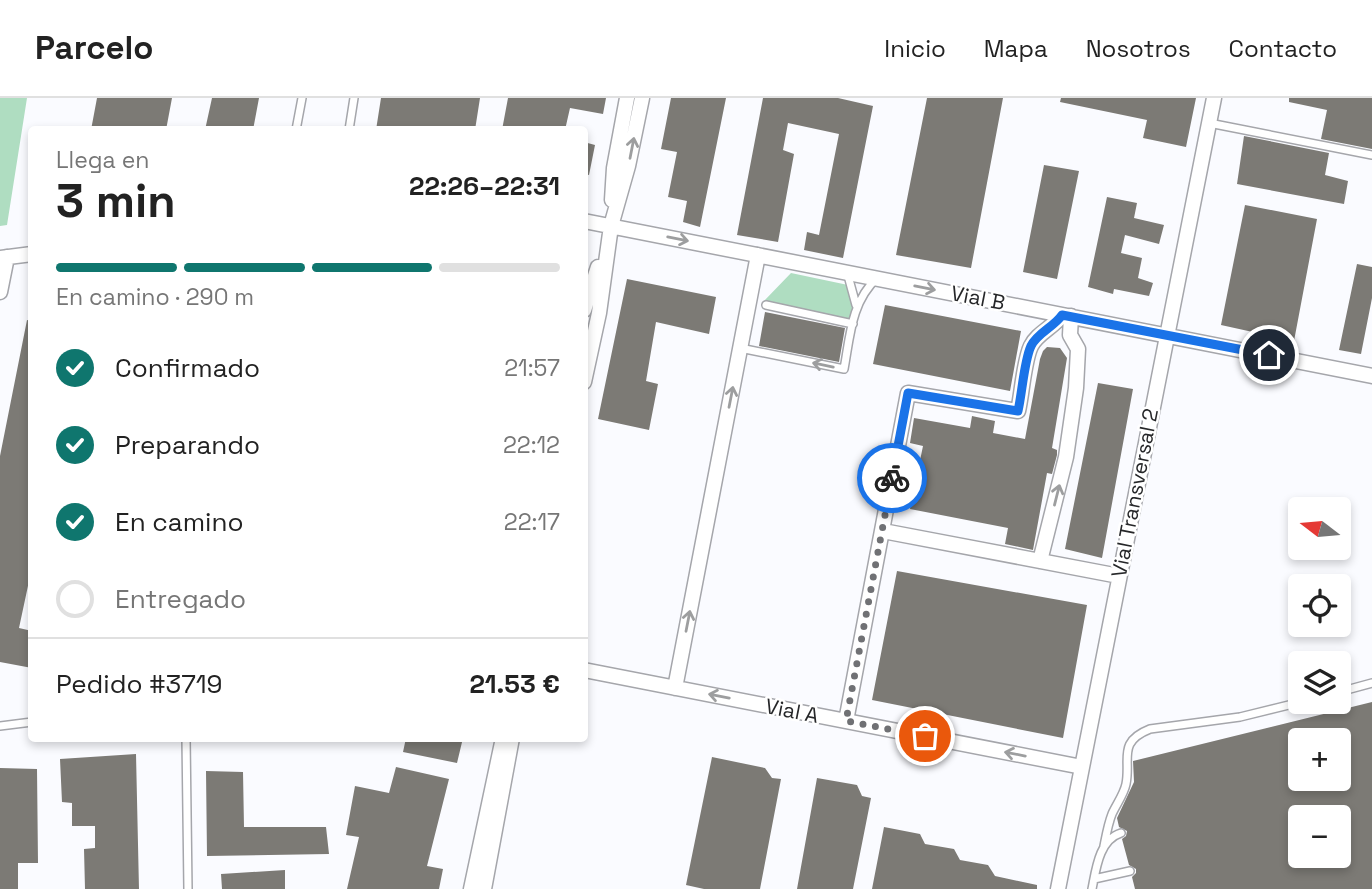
<!DOCTYPE html>
<html lang="es">
<meta charset="utf-8">
<style>
body{margin:0;font-family:"Space Grotesk",sans-serif;background:#f6f6f6;color:#222;height:100vh;display:flex;flex-direction:column;font-size:26px;white-space:nowrap}
*{box-sizing:border-box;margin:0}
p{font-size:23px;color:#767676}
.icon{flex:none;width:38px;height:38px;fill:none;stroke:currentColor;stroke-width:2;stroke-linecap:round;stroke-linejoin:round}
.map{position:relative;flex:1;overflow:hidden}
.drawer{position:absolute;left:28px;top:28px;width:560px;height:616px;display:flex;flex-direction:column;background:#fff;border-radius:7px;box-shadow:0 4px 10px #0003}
.drawer>*{flex:none}
.needle{width:46px;rotate:286deg}
.buttons{position:absolute;left:1288px;top:399px;display:grid;gap:14px}
.buttons a{display:grid;place-items:center;width:63px;height:63px;border-radius:7px;background:#fff;box-shadow:0 4px 10px #0003;font-size:35px}
.pin{position:absolute;display:grid;place-items:center;width:60px;height:60px;color:#fff;margin:-30px;border:4px solid #fff;border-radius:50%;box-shadow:0 2px 7px #0007}
.courier{position:absolute;display:grid;place-items:center;width:70px;height:70px;margin:-35px;border:5px solid #1a73e8;border-radius:50%;background:#fff;color:#222;box-shadow:0 2px 9px #0007}
.headline em{font-style:normal;font-weight:700}
.headline div{display:flex;flex-direction:column-reverse}
.headline{display:flex;align-items:center;justify-content:space-between;height:119px;padding:0 28px}
h1{font-size:46px;font-weight:700;line-height:52px}
.bar{display:grid;grid-template-columns:repeat(4,1fr);gap:10px 7px;align-content:center;height:84px;padding:0 28px}
.bar i{height:9px;border-radius:5px;background:#e0e0e0}
.bar .current{background:#0f766e}
.bar p{grid-column:span 4}
.line{display:flex;align-items:center;gap:18px;padding:0 28px;border-top:2px solid #e0e0e0}
.line div{flex:1}
ol{padding:0 28px;list-style:none}
li{display:flex;align-items:center;gap:21px;height:77px}
li p{margin-inline-start:auto}
li .icon{padding:7px;border-radius:50%;background:#0f766e;color:#fff;stroke-width:4}
li:last-child{color:#767676}
li i{width:38px;height:38px;border:4px solid #e0e0e0;border-radius:50%}
header{display:flex;align-items:center;gap:42px;box-sizing:border-box;height:98px;padding:0 35px;background:#fff;border-bottom:2px solid #e0e0e0}
header strong{font-size:33px}
nav{display:flex;gap:38px;margin-inline-start:auto;font-size:24px}
.map>svg:first-child{display:block}
</style>
<header>
<strong>Parcelo</strong>
<nav><a>Inicio</a><a>Mapa</a><a>Nosotros</a><a>Contacto</a></nav>
</header>
<div class="map">
<svg width="1372" height="791" viewBox="0 0 1372 791">
<rect width="100%" height="100%" fill="#fafbff"/>
<path fill="#afddc1" d="M0,0H27L7,127L0,128Z
M791,175L848,187L854,209L850,221L763,204Z"/>
<path fill="#7c7a75" fill-rule="evenodd" d="M97,0H172L166,32H91Z
M212,0H259L253,32H205Z
M381,0H480L475,32H376Z
M508,0H606L603,16L570,10L565,32H502Z
M671,0H726L700,129L683,124L687,103L668,99L677,54L661,51Z
M763,0H838L873,8L843,160L804,152L807,134L819,137L839,36L788,25L783,52L794,56L778,144L737,137Z
M927,0H1003L971,170L896,157Z
M1061,0H1196L1186,49L1143,40L1147,22L1060,4Z
M1289,0H1372V51L1321,41L1327,12L1289,4Z
M1244,38L1329,55L1325,77L1348,83L1344,106L1237,86Z
M584,44L595,47L589,77L584,76Z
M1044,67L1079,73L1057,181L1023,174Z
M1107,99L1137,105L1134,120L1164,127L1159,146L1125,137L1121,155L1142,160L1138,180L1153,185L1149,198L1114,191L1113,196L1088,189Z
M1245,107L1317,121L1294,243L1221,227Z
M1357,166L1372,169V200L1361,256L1339,252Z
M627,181L716,199L709,236L656,224L646,283L658,286L649,332L598,321Z
M885,207L1021,233L1010,293L873,266Z
M765,214L845,230L839,264L759,248Z
M27,222L32,223V469L19,530L32,533V570L0,564V358Z
M1047,249L1060,250L1067,260L1052,350L1057,352V357L1052,376L1047,375L1033,452L1005,446L1008,430L910,411L923,348L910,345L914,320L970,330L972,318L995,323L993,335L1025,341L1040,261L1043,253Z
M1098,285L1133,291L1102,460L1065,451Z
M897,473L1087,507L1063,640L872,602Z
M1372,604V791H1135L1132,779L1136,775V771L1129,767L1122,741L1126,738L1127,733L1119,729L1117,720L1134,684L1133,663ZM1300,642H1339V681H1300ZM1300,719H1339V758H1300Z
M406,640H463L457,665L403,654Z
M136,656L139,791H85L84,751L95,750V728H72V705L62,704L60,661Z
M712,659L765,670L772,680L781,681L760,791H704L686,787Z
M396,669L449,681L427,768L443,771L439,791H347L359,739L346,737L355,688L389,695Z
M0,670L37,671L38,765H18V791H0Z
M206,673L243,674L244,729H326L329,756L207,758Z
M817,680L857,687L862,698L871,700L853,791H797Z
M884,729L920,736L925,746L954,751L960,762L988,767L995,778L1037,787V791H872Z
M285,772V791H222L221,776Z"/>
<g fill="none" stroke-linecap="round" stroke-linejoin="round">
<defs>
<path id="lane" d="M1209,25L1372,57
M296,32L302,0
M349,32L354,0
M847,174L856,207
M766,207L853,226
M740,250L844,271C850,239 851,204 877,180
M1339,594L1372,585
M0,628L32,624
M186,640L188,791
M1104,748C1106,738 1108,726 1112,716C1116,707 1124,696 1126,686C1131,661 1117,644 1150,631L1240,619L1301,604
M1094,781L1130,773
M1092,791C1096,771 1099,742 1121,735"/>
<path id="street" d="M612,102L614,70L627,0
M584,123L1372,278
M0,160L32,156
M0,194L7,159
M584,212L598,169
M584,284L599,215L611,128L628,68L642,0
M883,433L1119,478
M1040,463L1066,359L1076,290L1078,251L1070,237L1071,218
M584,572L1082,669
M675,590L758,157
M846,623L908,295L1018,313C1022,296 1024,262 1031,248C1037,235 1054,229 1062,217
M471,791L503,640
M484,791L512,640
M1058,791L1214,0"/>
</defs>
<use href="#lane" stroke="#a5a6ab" stroke-width="10"/>
<use href="#street" stroke="#a5a6ab" stroke-width="17"/>
<use href="#lane" stroke="#fff" stroke-width="7"/>
<use href="#street" stroke="#fff" stroke-width="14"/>
</g>
<defs><path id="oneway-shaft" d="M-6 0H5M1.5-3L5.5 0L1.5 3" fill="none" stroke-width="1.6" stroke-linecap="round" stroke-linejoin="round" transform="scale(1.75)"/></defs>
<g stroke="#9d9e9f">
<use href="#oneway-shaft" transform="translate(632 50) rotate(-79)"/>
<use href="#oneway-shaft" transform="translate(678 141) rotate(11)"/>
<use href="#oneway-shaft" transform="translate(925 190) rotate(11)"/>
<use href="#oneway-shaft" transform="translate(823 267) rotate(-168)"/>
<use href="#oneway-shaft" transform="translate(731 299) rotate(-79)"/>
<use href="#oneway-shaft" transform="translate(1057 397) rotate(-76)"/>
<use href="#oneway-shaft" transform="translate(688 523) rotate(-79)"/>
<use href="#oneway-shaft" transform="translate(719 598) rotate(-169)"/>
<use href="#oneway-shaft" transform="translate(1015 656) rotate(-169)"/>
</g>
<g fill="none" stroke-linecap="round" stroke-linejoin="round">
<path stroke="#707174" stroke-width="7" stroke-dasharray="0 12.6" d="M892,380L846,623L925,638"/>
<path stroke="#1a73e8" stroke-width="9" d="M892,380L908,295L1018,313C1022,296 1024,263 1031,248C1037,235 1054,229 1062,217L1269,257"/>
</g>
<g text-anchor="middle" stroke-width="5" stroke-linejoin="round" paint-order="stroke">
<g font-size="21" fill="#262729" stroke="#fff">
<text transform="translate(978 200) rotate(11)" y="7">Vial B</text>
<text transform="translate(1135 395) rotate(-79)" y="7">Vial Transversal 2</text>
<text transform="translate(792 613) rotate(11)" y="7">Vial A</text>
</g>
</g>
</svg>
<div class="buttons">
<a><svg class="needle" viewBox="-14 -14 28 28"><path d="M0-13l5 13h-10z" fill="#e53935"/><path d="M0 13l5-13h-10z" fill="#767676"/></svg></a>
<a><svg class="icon" aria-label="locate" viewBox="0 0 24 24"><circle cx="12" cy="12" r="6"/><path d="M12 2v4M12 18v4M2 12h4M18 12h4"/></svg></a>
<a><svg class="icon" aria-label="layers" viewBox="0 0 24 24"><path d="M12 4l9 5-9 5-9-5zM3 14l9 5 9-5"/></svg></a>
<a>+</a>
<a>−</a>
</div>
<div class="pin" style="left:925px;top:638px;background:#ea580c"><svg class="icon" aria-label="bag" viewBox="0 0 24 24"><path d="M5 8h14l-1 12H6zM9 8a3 3 0 0 1 6 0"/></svg></div>
<div class="pin" style="left:1269px;top:257px;background:#1f2937"><svg class="icon" aria-label="home" viewBox="0 0 24 24"><path d="M3 11l9-7 9 7M6 9v11h12V9"/></svg></div>
<div class="courier" style="left:892px;top:380px"><svg class="icon" aria-label="bike" viewBox="0 0 24 24"><circle cx="6" cy="16" r="4"/><circle cx="18" cy="16" r="4"/><path d="M6 16l4-8h5l3 8M10 8l3 8H6M13 5h3"/></svg></div>
<section class="drawer">
<div class="headline"><div><h1>3 min</h1><p>Llega en</p></div><em>22:26–22:31</em></div>
<div class="bar"><i class="current"></i><i class="current"></i><i class="current"></i><i></i><p>En camino · 290 m</p></div>
<ol>
<li><svg class="icon" aria-label="check" viewBox="0 0 24 24"><path d="M5 12l5 5 9-10"/></svg>Confirmado<p>21:57</p></li>
<li><svg class="icon" aria-label="check" viewBox="0 0 24 24"><path d="M5 12l5 5 9-10"/></svg>Preparando<p>22:12</p></li>
<li><svg class="icon" aria-label="check" viewBox="0 0 24 24"><path d="M5 12l5 5 9-10"/></svg>En camino<p>22:17</p></li>
<li><i></i>Entregado</li>
</ol>
<div class="line" style="height:91px"><div>Pedido #3719</div><b>21.53 €</b></div>
</section>
</div>
